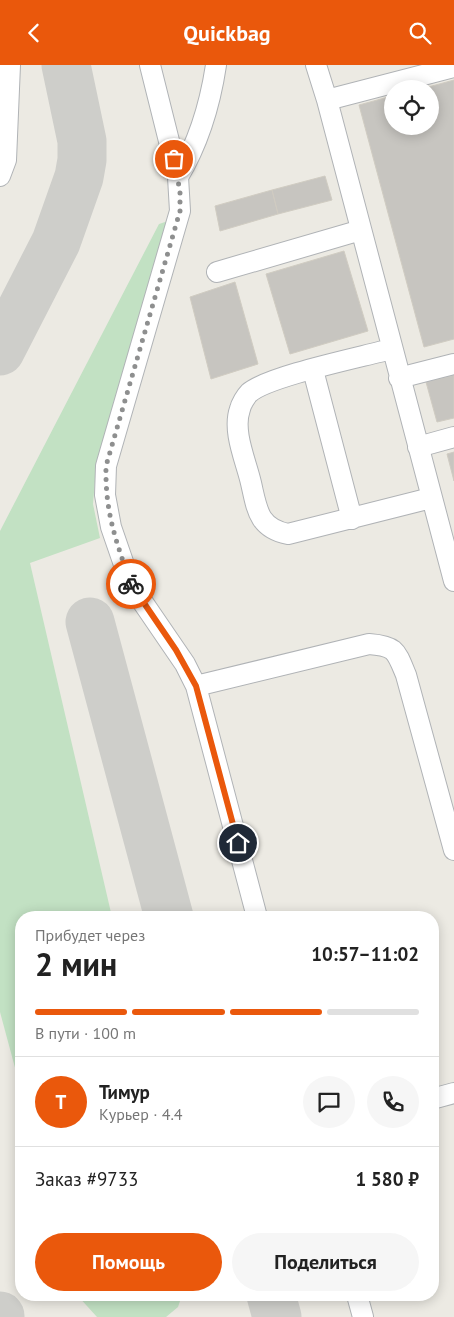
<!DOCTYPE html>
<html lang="ru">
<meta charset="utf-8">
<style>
body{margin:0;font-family:"PT Sans",sans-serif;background:#f6f6f6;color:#222;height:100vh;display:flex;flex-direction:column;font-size:19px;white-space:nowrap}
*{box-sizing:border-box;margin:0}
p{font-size:16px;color:#767676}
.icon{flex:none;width:28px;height:28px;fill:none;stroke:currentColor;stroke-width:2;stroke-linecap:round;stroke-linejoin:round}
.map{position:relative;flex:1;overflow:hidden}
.details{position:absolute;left:15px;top:846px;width:424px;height:390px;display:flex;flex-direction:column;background:#fff;border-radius:20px;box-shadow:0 2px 12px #0003}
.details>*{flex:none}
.controls{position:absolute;left:384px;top:15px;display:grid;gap:10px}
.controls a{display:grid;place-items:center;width:55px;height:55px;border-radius:50%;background:#fff;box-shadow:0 2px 12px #0003;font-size:25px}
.pin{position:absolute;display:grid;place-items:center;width:42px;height:42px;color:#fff;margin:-21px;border:2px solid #fff;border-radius:50%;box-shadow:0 1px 5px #0007}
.courier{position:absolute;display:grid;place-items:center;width:50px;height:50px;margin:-25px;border:4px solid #ea580c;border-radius:50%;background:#fff;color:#222;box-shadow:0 1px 6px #0007}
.headline em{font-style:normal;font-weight:800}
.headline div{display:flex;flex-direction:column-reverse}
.headline{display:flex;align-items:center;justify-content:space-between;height:85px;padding:0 20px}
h1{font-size:32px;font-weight:800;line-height:38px}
.bar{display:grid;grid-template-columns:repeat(4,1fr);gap:8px 5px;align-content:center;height:60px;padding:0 20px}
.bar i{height:6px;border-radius:4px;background:#e0e0e0}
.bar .on{background:#ea580c}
.bar p{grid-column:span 4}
.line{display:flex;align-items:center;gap:12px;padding:0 20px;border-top:1px solid #e0e0e0}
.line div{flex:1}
.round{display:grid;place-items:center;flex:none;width:52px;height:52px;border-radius:26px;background:#f6f6f6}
.cta{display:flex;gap:10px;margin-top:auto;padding:10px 20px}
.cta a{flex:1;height:58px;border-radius:30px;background:#ea580c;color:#fff;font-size:20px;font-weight:800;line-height:58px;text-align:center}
.cta a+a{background:#f6f6f6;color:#222}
header{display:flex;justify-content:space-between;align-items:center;height:65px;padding:0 20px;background:#ea580c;color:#fff;font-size:22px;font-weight:800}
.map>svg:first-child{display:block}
</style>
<header><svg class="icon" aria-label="back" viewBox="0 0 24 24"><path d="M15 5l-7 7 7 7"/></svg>Quickbag<svg class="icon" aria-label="search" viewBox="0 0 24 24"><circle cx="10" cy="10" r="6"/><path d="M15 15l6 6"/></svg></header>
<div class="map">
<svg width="454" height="1252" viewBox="0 0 454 1252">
<rect width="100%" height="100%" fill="#eceae3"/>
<path fill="#c2e1c3" d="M171,155L95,416L93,439L100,473L30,498L112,852H21V1025L0,947V466L159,159Z
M77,1230H182L178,1242L166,1252H97Z"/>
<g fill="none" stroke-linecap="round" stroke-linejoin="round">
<path stroke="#cececa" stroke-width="49" d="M0,286L56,177L79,112L82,95V76L66,0
M90,557L169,852
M271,1230L277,1252
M0,1251V1252"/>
</g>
<path fill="#c7c5c0" stroke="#d0ccc2" d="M454,15V274L424,282L359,40L392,31V61H430V24H421Z
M325,111L332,135L278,149L272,125Z
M272,125L278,149L220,166L215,141Z
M344,186L368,266L290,289L266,209Z
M235,217L258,299L211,314L190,232Z
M454,310V353L437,357L426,317Z
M454,387V416L447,389Z"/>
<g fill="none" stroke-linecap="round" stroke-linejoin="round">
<defs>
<path id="minor" d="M150,0L178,112L180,146L106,401L105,430L111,462L131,520L185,599L196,621L257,852
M316,0L327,35
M454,2L327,35L454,516
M0,111L6,95L10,0
M178,112C199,77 210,40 216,0
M217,207L361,165
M391,284C362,292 268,311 249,328C246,331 241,339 240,344C232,366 246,396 251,418C257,444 258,463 288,469L431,433
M313,305L352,454
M399,313L454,299
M418,382L454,372
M196,621L369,579C396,581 396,586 406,610L454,785
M432,1034L454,1028
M357,1230L363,1252"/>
</defs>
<use href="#minor" stroke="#b0b3b6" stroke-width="22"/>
<use href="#minor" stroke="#fff" stroke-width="20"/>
</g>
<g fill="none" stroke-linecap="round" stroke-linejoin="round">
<path stroke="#8e8f8f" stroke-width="5" stroke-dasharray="0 9" d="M131,519C116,476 105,448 106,401L180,146V127L174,94"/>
<path stroke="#ea580c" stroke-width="6" d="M131,519L176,585L196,621L238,778"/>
</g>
</svg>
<div class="controls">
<a><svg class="icon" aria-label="locate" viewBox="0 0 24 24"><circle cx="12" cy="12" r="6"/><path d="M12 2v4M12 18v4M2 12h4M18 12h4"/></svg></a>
</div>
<div class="pin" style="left:174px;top:94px;background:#ea580c"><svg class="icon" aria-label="bag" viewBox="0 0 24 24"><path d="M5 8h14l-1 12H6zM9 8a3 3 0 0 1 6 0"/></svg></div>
<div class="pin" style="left:238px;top:778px;background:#1f2937"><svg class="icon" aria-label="home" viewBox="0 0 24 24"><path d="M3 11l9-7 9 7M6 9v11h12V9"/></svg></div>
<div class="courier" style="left:131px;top:519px"><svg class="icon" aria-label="bike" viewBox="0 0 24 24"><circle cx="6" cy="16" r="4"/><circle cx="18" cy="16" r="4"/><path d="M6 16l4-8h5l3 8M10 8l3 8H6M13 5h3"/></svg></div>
<section class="details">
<div class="headline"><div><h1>2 мин</h1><p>Прибудет через</p></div><em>10:57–11:02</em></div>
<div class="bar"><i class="on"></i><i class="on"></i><i class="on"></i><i></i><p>В пути · 100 m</p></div>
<div class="line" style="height:90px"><b class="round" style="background:#ea580c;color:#fff">Т</b><div><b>Тимур</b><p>Курьер · 4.4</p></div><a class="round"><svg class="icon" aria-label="chat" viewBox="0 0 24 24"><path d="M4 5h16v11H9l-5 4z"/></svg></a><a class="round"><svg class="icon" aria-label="phone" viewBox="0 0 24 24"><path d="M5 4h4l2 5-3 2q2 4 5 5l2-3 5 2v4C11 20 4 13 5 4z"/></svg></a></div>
<div class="line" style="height:65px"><div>Заказ #9733</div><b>1 580 ₽</b></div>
<div class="cta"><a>Помощь</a><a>Поделиться</a></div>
</section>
</div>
